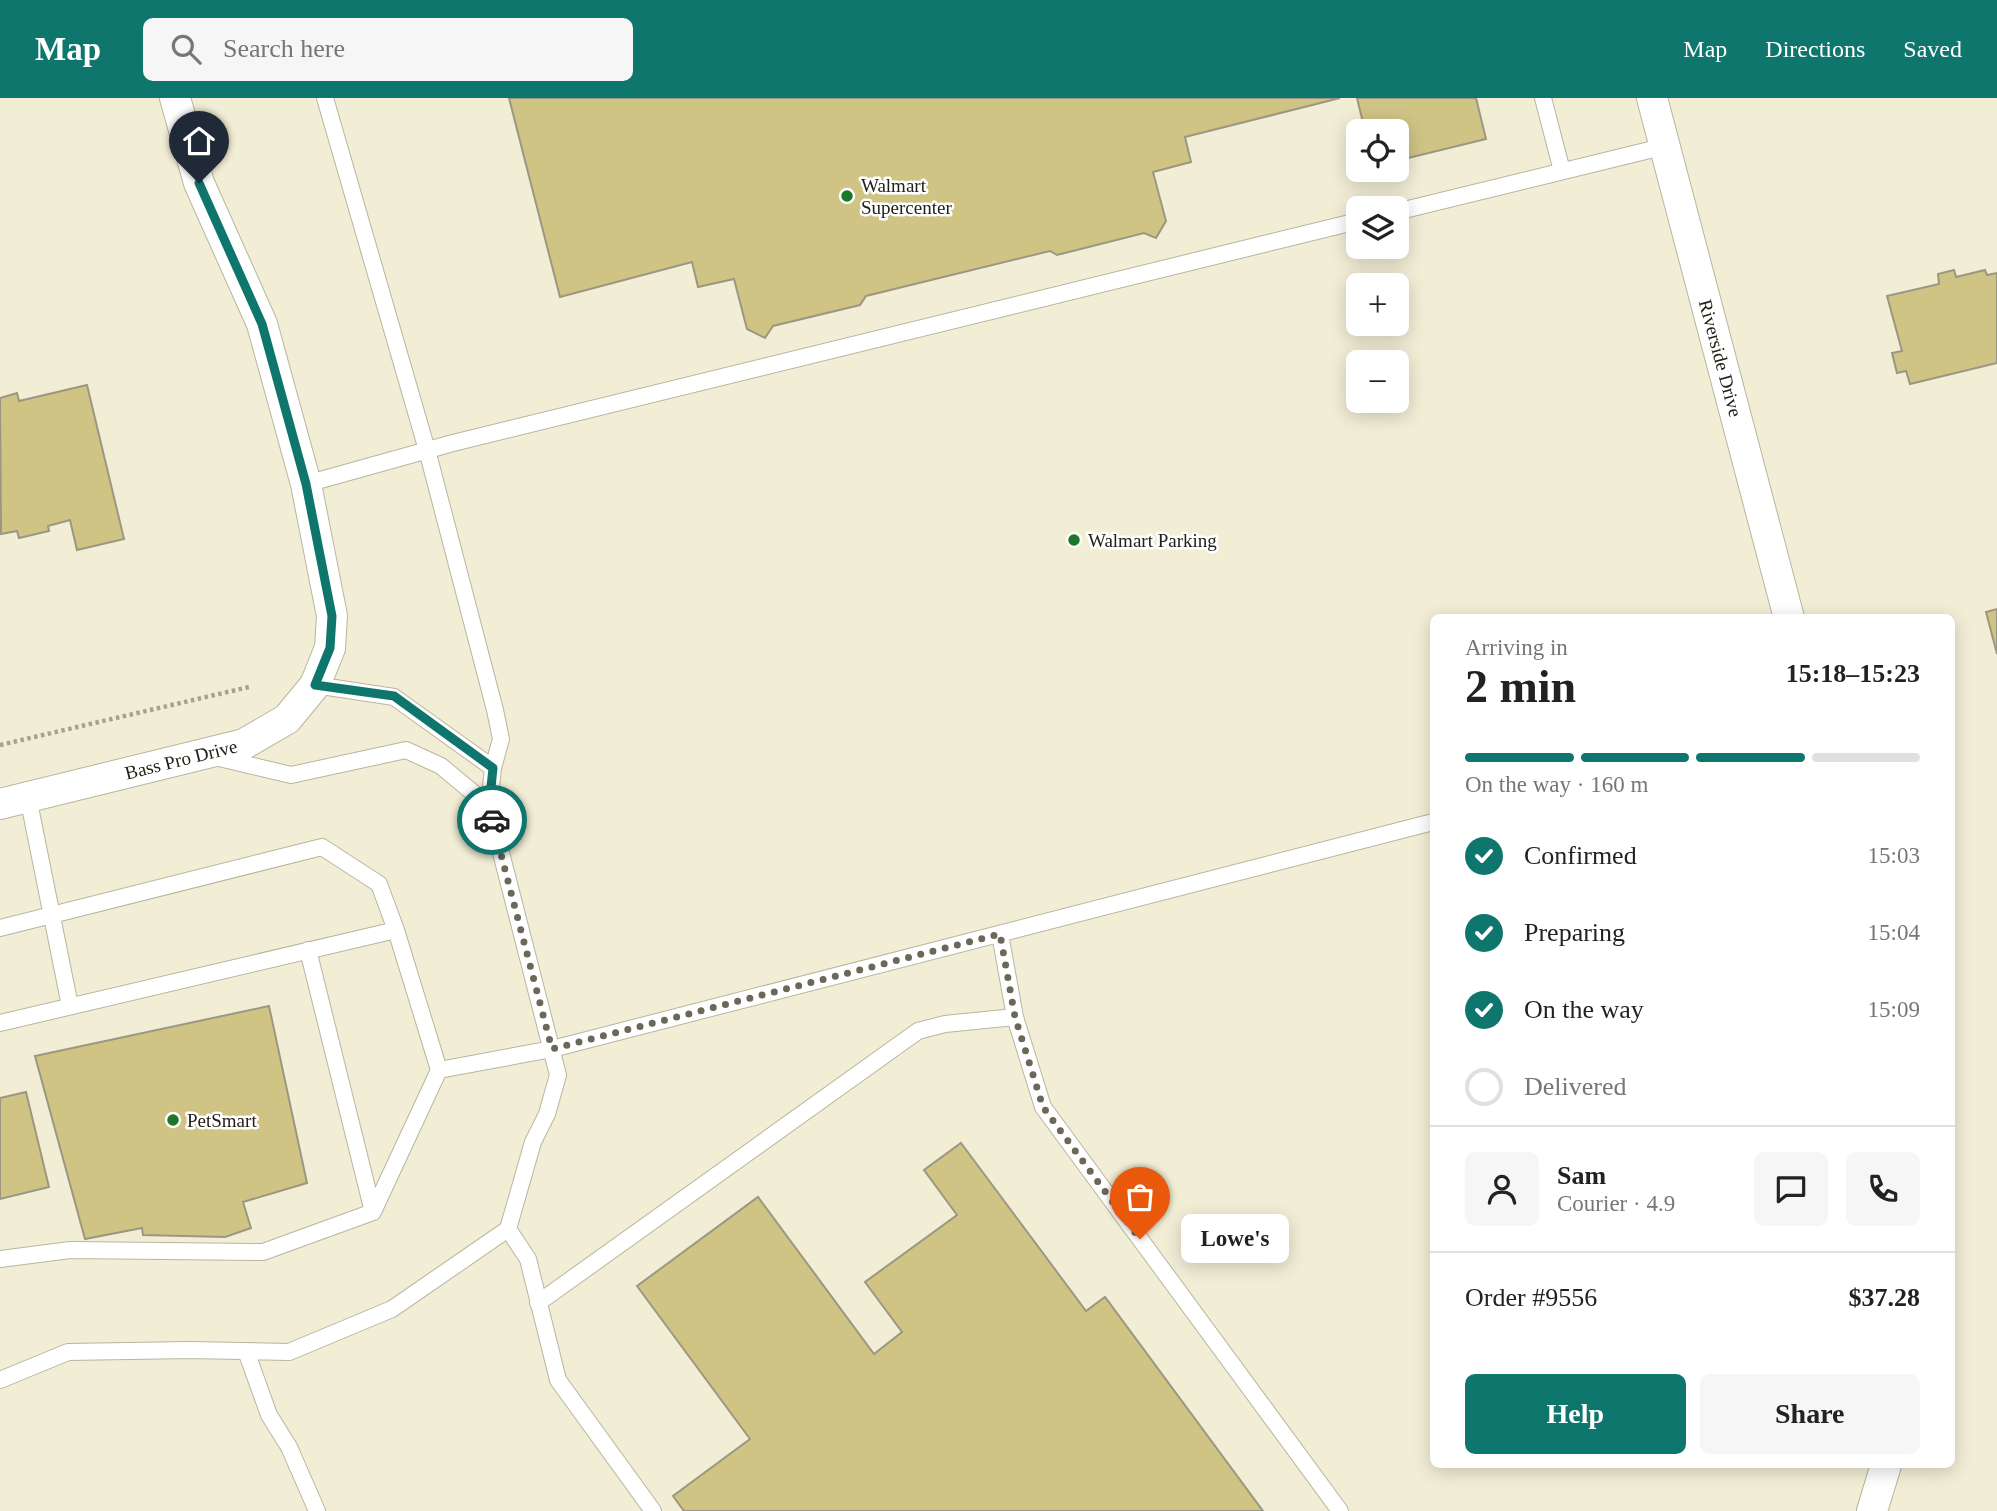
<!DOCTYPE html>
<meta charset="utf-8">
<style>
body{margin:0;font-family:"Times New Roman",serif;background:#f6f6f6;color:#222;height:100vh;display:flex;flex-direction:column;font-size:26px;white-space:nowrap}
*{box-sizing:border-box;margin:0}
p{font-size:23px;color:#767676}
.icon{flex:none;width:38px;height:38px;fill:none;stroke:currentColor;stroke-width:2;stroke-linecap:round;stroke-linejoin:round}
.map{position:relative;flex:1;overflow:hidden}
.details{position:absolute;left:1430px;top:516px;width:525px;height:854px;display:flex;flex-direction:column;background:#fff;border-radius:10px;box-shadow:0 4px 18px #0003}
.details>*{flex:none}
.controls{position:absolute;left:1346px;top:21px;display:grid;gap:14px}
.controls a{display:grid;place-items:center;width:63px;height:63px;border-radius:10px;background:#fff;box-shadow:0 4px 18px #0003;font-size:35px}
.pin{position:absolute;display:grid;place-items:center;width:60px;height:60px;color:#fff;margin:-72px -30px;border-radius:50% 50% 50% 0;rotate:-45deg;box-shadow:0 0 7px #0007}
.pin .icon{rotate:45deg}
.courier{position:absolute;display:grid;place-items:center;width:70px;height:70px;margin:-35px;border:5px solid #0f766e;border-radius:50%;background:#fff;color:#222;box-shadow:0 2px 9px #0007}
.bubble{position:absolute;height:49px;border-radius:10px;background:#fff;box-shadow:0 4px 18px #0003;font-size:23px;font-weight:700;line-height:49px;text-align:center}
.overview em{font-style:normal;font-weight:700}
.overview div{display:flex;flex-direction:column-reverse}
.overview{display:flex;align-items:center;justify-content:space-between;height:119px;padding:0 35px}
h1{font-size:46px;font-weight:700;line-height:52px}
.bar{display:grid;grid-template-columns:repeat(4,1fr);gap:10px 7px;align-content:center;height:84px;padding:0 35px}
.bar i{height:9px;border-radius:5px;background:#e0e0e0}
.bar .selected{background:#0f766e}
.bar p{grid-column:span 4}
.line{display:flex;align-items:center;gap:18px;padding:0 35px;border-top:2px solid #e0e0e0}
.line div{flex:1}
.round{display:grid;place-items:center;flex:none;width:74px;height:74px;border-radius:10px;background:#f6f6f6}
ol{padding:0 35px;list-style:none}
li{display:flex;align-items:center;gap:21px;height:77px}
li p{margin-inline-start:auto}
li .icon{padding:7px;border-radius:50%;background:#0f766e;color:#fff;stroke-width:4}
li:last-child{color:#767676}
li i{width:38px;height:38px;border:4px solid #e0e0e0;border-radius:50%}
.cta{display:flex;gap:14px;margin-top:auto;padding:14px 35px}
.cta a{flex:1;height:80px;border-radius:10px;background:#0f766e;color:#fff;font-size:28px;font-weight:700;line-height:80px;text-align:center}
.cta a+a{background:#f6f6f6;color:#222}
header{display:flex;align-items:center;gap:42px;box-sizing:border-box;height:98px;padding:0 35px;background:#0f766e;color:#fff}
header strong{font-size:33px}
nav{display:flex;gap:38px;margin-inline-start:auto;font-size:24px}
.search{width:490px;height:63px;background:#f6f6f6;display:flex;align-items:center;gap:18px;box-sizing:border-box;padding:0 24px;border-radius:10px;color:#767676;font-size:26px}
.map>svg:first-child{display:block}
</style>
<header>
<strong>Map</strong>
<div class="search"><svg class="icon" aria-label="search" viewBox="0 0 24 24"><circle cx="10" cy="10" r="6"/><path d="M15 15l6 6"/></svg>Search here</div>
<nav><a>Map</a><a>Directions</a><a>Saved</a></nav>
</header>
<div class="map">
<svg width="1997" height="1413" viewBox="0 0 1997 1413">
<rect width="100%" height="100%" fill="#f2eed6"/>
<path fill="#d0c485" stroke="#9b9781" stroke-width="2" d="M509,0H1340L1185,39L1191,64L1153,74L1166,123L1156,140L1144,135L1057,157L1050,153L866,198L860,207L773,228L765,240L747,231L734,181L698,189L692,164L560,199Z
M1357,0H1476L1486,41L1396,63V33H1365Z
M1954,172L1956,179L1985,172L1987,177L1997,175V265L1910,286L1906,273L1897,275L1892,255L1902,253L1887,198L1939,186L1938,176Z
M87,287L124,441L77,452L70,422L48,428L49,433L19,440L17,433L1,436L0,300L17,295L19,303Z
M1997,511V556L1986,514Z
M269,908L307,1085L243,1104L251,1130L225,1139L143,1137L142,1130L85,1141L35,958Z
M26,994L49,1089L0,1101V1000Z
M961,1045L1086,1213L1105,1199L1263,1413H684L673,1398L750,1341L637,1188L758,1099L874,1256L902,1234L865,1184L957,1117L924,1072Z"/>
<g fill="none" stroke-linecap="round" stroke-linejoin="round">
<defs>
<path id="lane" d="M325,0L427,352L495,612L501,641L493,670L489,708L558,977L547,1016L533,1044L508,1131L528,1161L558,1282L653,1413
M1543,0L1562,73
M1396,114L1666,48
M306,386L453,345L1358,123
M315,587L394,599L493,670
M215,659L291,677L406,652L441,668L489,708
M28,699L70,908
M0,830L322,749L379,786L396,832L0,925
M396,832L439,972
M1000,836L1015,919L1043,1009L1340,1413
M308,852L373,1114
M0,1161L70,1152L263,1154L373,1114L439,972L552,951L1433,724
M538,1205L918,933L945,926L1015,919
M246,1253L269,1317L289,1349L317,1413
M0,1282L68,1254L189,1252L289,1254L392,1211L508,1131"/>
<path id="street" d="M1652,0L1789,520
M0,706L244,646L287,621L315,587L330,550L332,518L306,386L262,226L199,85L175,0
M1872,1413L1886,1367"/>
</defs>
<use href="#lane" stroke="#b9b59e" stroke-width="18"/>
<use href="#street" stroke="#b9b59e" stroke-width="32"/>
<path stroke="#a6a290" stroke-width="4.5" stroke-dasharray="3.5 3.5" stroke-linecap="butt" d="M0,647L249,589"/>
<use href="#lane" stroke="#fff" stroke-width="16"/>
<use href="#street" stroke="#fff" stroke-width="30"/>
</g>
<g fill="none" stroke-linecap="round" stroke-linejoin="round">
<path stroke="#6b685a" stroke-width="7" stroke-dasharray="0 12.6" d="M492,722L552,951L1000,836L1015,919L1043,1009L1140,1141"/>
<path stroke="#0f766e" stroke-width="9" d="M199,85L262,226L306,386L332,518L330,550L315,587L394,598L493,670L489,708L492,722"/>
</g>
<g fill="#1a7828" stroke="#fff" stroke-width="2.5">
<circle cx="847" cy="98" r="7"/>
<circle cx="1074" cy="442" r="7"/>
<circle cx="173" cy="1022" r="7"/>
</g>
<g text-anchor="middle" stroke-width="5" stroke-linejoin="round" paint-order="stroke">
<g font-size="19" fill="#222018" stroke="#fff" text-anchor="start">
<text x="861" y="94">Walmart<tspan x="861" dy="22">Supercenter</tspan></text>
<text x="1088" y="449">Walmart Parking</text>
<text x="187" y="1029">PetSmart</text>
</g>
<g font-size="19" fill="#222018" stroke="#fff">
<text transform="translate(1721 260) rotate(75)" y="7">Riverside Drive</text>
<text transform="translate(181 661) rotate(-14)" y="7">Bass Pro Drive</text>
</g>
</g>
</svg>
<div class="controls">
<a><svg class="icon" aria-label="locate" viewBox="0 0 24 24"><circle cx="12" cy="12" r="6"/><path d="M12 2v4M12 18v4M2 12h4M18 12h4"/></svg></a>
<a><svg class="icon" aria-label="layers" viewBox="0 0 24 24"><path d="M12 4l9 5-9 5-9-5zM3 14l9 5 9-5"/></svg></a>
<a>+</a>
<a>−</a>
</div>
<div class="pin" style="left:1140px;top:1141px;background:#ea580c"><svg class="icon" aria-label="bag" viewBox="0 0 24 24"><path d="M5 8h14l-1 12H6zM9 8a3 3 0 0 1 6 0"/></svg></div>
<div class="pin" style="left:199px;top:85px;background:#1f2937"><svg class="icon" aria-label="home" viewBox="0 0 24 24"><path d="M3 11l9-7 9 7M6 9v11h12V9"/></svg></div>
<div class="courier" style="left:492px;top:722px"><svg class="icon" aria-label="car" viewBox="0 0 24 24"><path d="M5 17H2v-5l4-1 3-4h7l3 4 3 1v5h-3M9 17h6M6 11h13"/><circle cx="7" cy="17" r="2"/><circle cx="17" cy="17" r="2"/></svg></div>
<div class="bubble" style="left:1181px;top:1116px;width:108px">Lowe's</div>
<section class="details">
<div class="overview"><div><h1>2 min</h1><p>Arriving in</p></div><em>15:18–15:23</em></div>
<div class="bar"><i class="selected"></i><i class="selected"></i><i class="selected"></i><i></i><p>On the way · 160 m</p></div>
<ol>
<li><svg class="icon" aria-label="check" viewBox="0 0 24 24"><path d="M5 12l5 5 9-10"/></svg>Confirmed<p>15:03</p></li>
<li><svg class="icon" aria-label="check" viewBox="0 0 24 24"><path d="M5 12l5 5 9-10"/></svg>Preparing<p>15:04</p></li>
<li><svg class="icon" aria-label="check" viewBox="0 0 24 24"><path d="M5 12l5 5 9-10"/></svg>On the way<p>15:09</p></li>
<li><i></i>Delivered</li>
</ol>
<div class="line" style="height:126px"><a class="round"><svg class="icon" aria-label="person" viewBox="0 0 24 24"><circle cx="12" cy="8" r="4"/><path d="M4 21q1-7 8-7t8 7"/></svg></a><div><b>Sam</b><p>Courier · 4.9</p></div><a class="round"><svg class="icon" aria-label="chat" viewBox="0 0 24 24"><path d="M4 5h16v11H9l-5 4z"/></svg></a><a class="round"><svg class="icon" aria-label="phone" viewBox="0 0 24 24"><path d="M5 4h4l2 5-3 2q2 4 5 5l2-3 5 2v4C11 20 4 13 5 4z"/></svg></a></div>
<div class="line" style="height:91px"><div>Order #9556</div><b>$37.28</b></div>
<div class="cta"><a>Help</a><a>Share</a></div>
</section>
</div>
